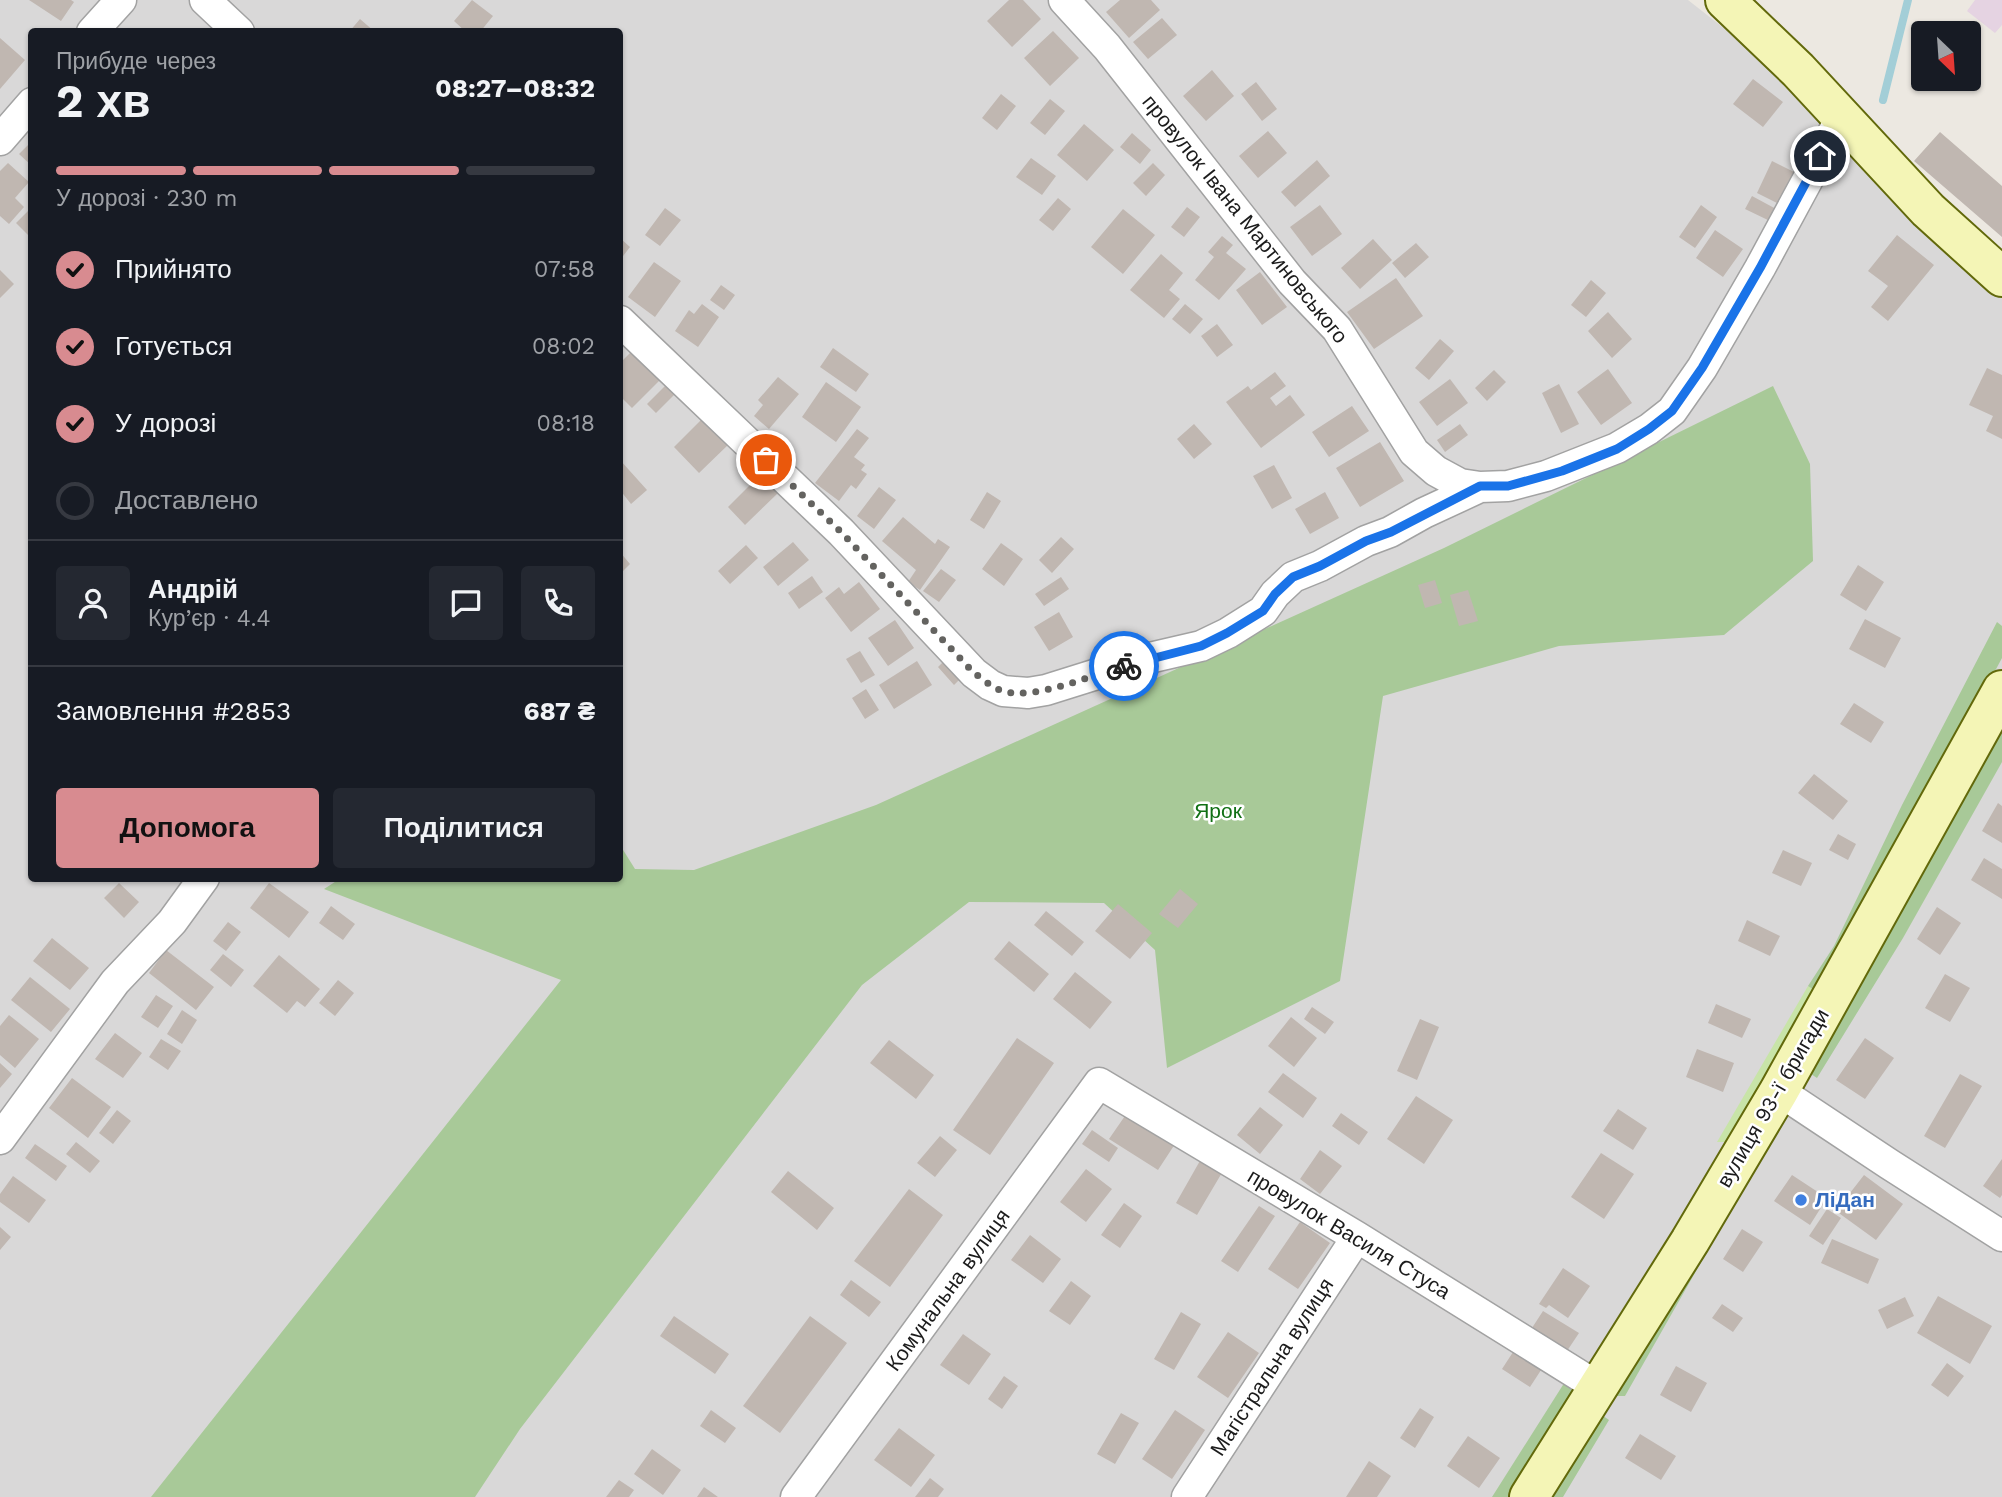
<!DOCTYPE html>
<html lang="uk">
<meta charset="utf-8">
<style>
body{margin:0;font-family:"Work Sans",sans-serif;background:#242831;color:#f1f3f6;height:100vh;display:flex;flex-direction:column;font-size:26px;white-space:nowrap}
*{box-sizing:border-box;margin:0}
p{font-size:23px;color:#9ea1a6}
.icon{flex:none;width:38px;height:38px;fill:none;stroke:currentColor;stroke-width:2;stroke-linecap:round;stroke-linejoin:round}
.map{position:relative;flex:1;overflow:hidden}
.panel{position:absolute;left:28px;top:28px;width:595px;height:854px;display:flex;flex-direction:column;background:#171b24;border-radius:7px;box-shadow:0 2px 5px #0004}
.panel>*{flex:none}
.needle{width:46px;rotate:155deg}
.buttons{position:absolute;left:1911px;top:21px;display:grid;gap:14px}
.buttons a{display:grid;place-items:center;width:70px;height:70px;border-radius:7px;background:#171b24;box-shadow:0 2px 5px #0004;font-size:35px}
.pin{position:absolute;display:grid;place-items:center;width:60px;height:60px;color:#fff;margin:-30px;border:4px solid #fff;border-radius:50%;box-shadow:0 2px 7px #0007}
.courier{position:absolute;display:grid;place-items:center;width:70px;height:70px;margin:-35px;border:5px solid #1a73e8;border-radius:50%;background:#fff;color:#222;box-shadow:0 2px 9px #0007}
.overview em{font-style:normal;font-weight:700}
.overview div{display:flex;flex-direction:column-reverse}
.overview{display:flex;align-items:center;justify-content:space-between;height:119px;padding:0 28px}
h1{font-size:46px;font-weight:700;line-height:52px}
.bar{display:grid;grid-template-columns:repeat(4,1fr);gap:10px 7px;align-content:center;height:84px;padding:0 28px}
.bar i{height:9px;border-radius:5px;background:#363941}
.bar .current{background:#d88b90}
.bar p{grid-column:span 4}
.line{display:flex;align-items:center;gap:18px;padding:0 28px;border-top:2px solid #363941}
.line div{flex:1}
.round{display:grid;place-items:center;flex:none;width:74px;height:74px;border-radius:7px;background:#242831}
ol{padding:0 28px;list-style:none}
li{display:flex;align-items:center;gap:21px;height:77px}
li p{margin-inline-start:auto}
li .icon{padding:7px;border-radius:50%;background:#d88b90;color:#111;stroke-width:4}
li:last-child{color:#9ea1a6}
li i{width:38px;height:38px;border:4px solid #363941;border-radius:50%}
.cta{display:flex;gap:14px;margin-top:auto;padding:14px 28px}
.cta a{flex:1;height:80px;border-radius:7px;background:#d88b90;color:#111;font-size:28px;font-weight:700;line-height:80px;text-align:center}
.cta a+a{background:#242831;color:#f1f3f6}
.map>svg:first-child{display:block}
</style>
<div class="map">
<svg width="2002" height="1497" viewBox="0 0 2002 1497">
<rect width="100%" height="100%" fill="#ece8e1"/>
<path fill="#d9d8d8" fill-rule="evenodd" d="M0,0H1688L1744,44L2002,298V1497H0ZM32,32H620V878H32Z"/>
<path fill="#e5d3e2" d="M1975,0H2002V25L1995,33L1967,11Z"/>
<path fill="#c8e4a8" d="M1808,986L1814,990L1810,1004L1728,1142H1717Z"/>
<path fill="#a8c998" d="M1773,386L1810,464L1813,561L1724,635L1559,646L1383,696L1340,981L1167,1068L1155,950L1104,903L969,902L862,985L520,1429L475,1497H151L561,980L324,889L341,878H620V845L635,869L694,870L876,805L1444,548Z
M1997,622L2002,626V658L1967,723L1899,835L1875,894L1814,990L1808,986L1834,946L1902,805Z
M2002,717V762L1903,938L1817,1078L1805,1070Z
M1708,1250L1625,1396H1614L1675,1287Z
M1568,1377L1585,1391L1520,1497H1492Z
M1596,1411L1609,1420L1563,1497H1542Z"/>
<g fill="none" stroke-linecap="round" stroke-linejoin="round">
<path stroke="#a3ced7" stroke-width="8" d="M1883,100L1908,0"/>
</g>
<path fill="#c0b7b1" d="M29,0H71L74,2L61,21Z
M472,0L493,16L480,32H466L454,21Z
M1009,0H1023L1041,19L1012,47L987,21Z
M1120,0H1151L1160,10L1129,38L1106,12Z
M1162,18L1177,35L1148,59L1133,42Z
M360,19L375,32H349Z
M1053,31L1079,58L1050,86L1024,58Z
M0,38L25,60L0,89Z
M1212,70L1234,96L1206,121L1183,96Z
M1753,79L1783,102L1763,127L1733,104Z
M1256,82L1277,109L1262,121L1241,94Z
M1001,94L1016,106L997,130L982,118Z
M1050,99L1065,111L1045,135L1030,123Z
M1084,124L1114,150L1087,181L1057,155Z
M1268,131L1287,153L1258,178L1239,156Z
M1940,132L2002,186V237L1914,161Z
M1132,133L1151,150L1140,164L1120,147Z
M32,141V166L19,154Z
M1031,158L1056,176L1042,195L1016,177Z
M1317,160L1330,176L1295,207L1281,192Z
M1772,161L1794,172L1779,204L1757,193Z
M8,163L29,182L15,198L24,207L9,224L0,216V171Z
M1153,163L1165,175L1146,196L1133,183Z
M1752,196L1778,210L1772,222L1745,209Z
M1058,198L1071,209L1053,231L1039,220Z
M1320,205L1342,234L1312,256L1290,227Z
M1701,205L1717,217L1695,248L1679,237Z
M1187,207L1200,217L1184,237L1171,227Z
M665,208L681,220L660,246L645,235Z
M1123,209L1155,235L1123,274L1091,247Z
M28,211L32,214V239L16,223Z
M1715,230L1743,249L1723,277L1696,258Z
M1897,235L1934,265L1888,321L1871,307L1888,286L1868,271Z
M1222,236L1233,245L1226,253L1246,269L1219,300L1195,280L1214,257L1208,252Z
M620,238L630,247L620,260Z
M1373,239L1392,260L1360,289L1341,268Z
M1416,243L1429,257L1405,278L1392,263Z
M1161,254L1183,273L1169,290L1180,299L1164,318L1130,290Z
M654,262L681,281L655,317L628,297Z
M0,270L14,284L0,298Z
M1260,272L1287,307L1262,325L1236,290Z
M1396,278L1423,316L1374,349L1347,312Z
M1591,280L1606,293L1586,317L1571,305Z
M721,285L735,295L724,310L710,300Z
M702,304L719,317L698,347L675,331L689,310L694,314Z
M1185,304L1203,319L1190,334L1172,319Z
M1608,312L1632,339L1612,358L1588,331Z
M1217,324L1233,345L1217,357L1201,336Z
M1440,339L1454,351L1429,380L1415,368Z
M833,348L869,374L856,392L820,367Z
M631,352L660,380L632,408L620,396V363Z
M1987,368L2002,375V439L1986,431L1993,416L1969,405Z
M1608,369L1632,403L1601,425L1577,392Z
M1494,370L1506,382L1487,401L1475,388Z
M1275,372L1286,386L1270,398L1276,406L1290,395L1305,415L1261,448L1226,402L1248,386L1251,390Z
M778,377L799,394L769,429L754,416L763,405L758,400Z
M1450,379L1468,403L1437,426L1419,402Z
M826,382L861,407L836,442L802,417Z
M668,383L677,392L656,413L647,404Z
M1559,384L1579,424L1561,433L1542,393Z
M1352,406L1369,431L1329,457L1312,432Z
M703,418L729,444L699,473L674,447Z
M1194,424L1212,444L1194,459L1177,439Z
M1460,424L1468,435L1445,452L1437,440Z
M857,429L869,438L854,457L865,465L861,470L867,474L856,489L851,485L839,501L815,483Z
M1380,442L1404,481L1360,507L1336,468Z
M620,460L647,490L631,504L620,490Z
M1274,465L1292,498L1272,509L1253,476Z
M760,475L778,493L745,525L728,507Z
M879,487L896,500L874,529L857,516Z
M987,492L1001,501L984,529L970,520Z
M1325,492L1339,518L1310,534L1295,509Z
M903,517L935,544L938,539L950,547L920,590L908,582L916,570L882,541Z
M1061,537L1074,549L1052,573L1039,560Z
M793,542L809,560L778,586L763,567Z
M1001,543L1023,559L1004,586L982,569Z
M746,545L758,558L730,584L718,571Z
M620,552L630,564L620,574Z
M1858,565L1884,582L1866,611L1840,595Z
M941,569L956,580L939,602L923,591Z
M812,576L823,592L799,609L788,593Z
M1061,577L1069,589L1044,606L1035,594Z
M1435,580L1442,603L1425,608L1418,585Z
M859,582L880,609L851,632L825,598L839,587L844,594Z
M1468,590L1478,621L1459,626L1450,595Z
M1059,612L1073,637L1049,651L1034,627Z
M1865,619L1901,638L1885,668L1849,649Z
M895,620L914,648L888,666L868,638Z
M860,651L875,675L861,683L846,659Z
M948,657L964,675L954,685L938,667Z
M917,661L932,685L894,709L879,685Z
M866,689L879,710L865,719L852,698Z
M1854,703L1884,722L1871,743L1840,724Z
M1814,774L1848,801L1833,820L1798,793Z
M1998,803L2002,806V843L1982,831Z
M1838,834L1856,844L1848,860L1829,850Z
M1783,850L1812,863L1801,886L1772,873Z
M1984,858L2002,869V899L1971,880Z
M119,883L139,902L124,918L104,898Z
M269,883L309,912L289,938L250,908Z
M1180,889L1198,904L1178,928L1159,914Z
M1118,904L1152,933L1130,959L1095,931Z
M331,906L355,924L343,940L319,923Z
M1937,907L1961,923L1940,955L1917,939Z
M1046,911L1084,942L1072,956L1034,925Z
M1747,920L1780,936L1770,956L1738,941Z
M228,922L241,932L226,951L213,941Z
M52,938L89,968L70,990L33,961Z
M1009,941L1049,974L1034,992L994,959Z
M166,950L214,987L196,1010L149,973Z
M223,954L244,970L231,987L210,970Z
M279,955L320,989L305,1007L297,1001L287,1013L253,986Z
M1075,972L1112,1002L1090,1029L1053,999Z
M1945,974L1970,988L1950,1022L1925,1008Z
M30,977L70,1009L51,1032L11,1000Z
M338,980L354,993L335,1016L319,1003Z
M156,995L173,1006L158,1028L141,1017Z
M1716,1004L1751,1019L1742,1038L1708,1023Z
M1312,1007L1334,1022L1325,1034L1304,1019Z
M182,1010L197,1020L182,1044L167,1034Z
M9,1015L39,1039L15,1068L0,1055V1026Z
M1291,1017L1317,1038L1294,1067L1268,1046Z
M1420,1019L1439,1027L1417,1080L1397,1071Z
M115,1033L142,1053L123,1078L95,1059Z
M1017,1038L1054,1063L990,1155L953,1130Z
M1865,1038L1894,1058L1865,1099L1836,1080Z
M161,1039L181,1051L168,1070L149,1057Z
M889,1040L934,1075L916,1099L870,1063Z
M1697,1049L1734,1063L1723,1092L1686,1077Z
M0,1063L12,1074L0,1088Z
M1283,1073L1317,1098L1303,1118L1268,1092Z
M1960,1074L1982,1086L1945,1148L1924,1136Z
M72,1078L111,1107L88,1138L49,1108Z
M1416,1096L1453,1120L1424,1164L1387,1139Z
M1260,1107L1283,1125L1260,1154L1237,1135Z
M1618,1109L1647,1128L1633,1150L1603,1131Z
M117,1110L131,1121L113,1144L99,1133Z
M1127,1113L1175,1144L1158,1170L1109,1139Z
M1341,1113L1368,1132L1359,1145L1332,1126Z
M1092,1130L1118,1148L1109,1162L1082,1144Z
M940,1136L957,1150L935,1177L917,1163Z
M76,1142L100,1161L90,1173L66,1154Z
M35,1144L67,1166L56,1181L25,1158Z
M1320,1150L1342,1166L1320,1194L1300,1179Z
M1601,1153L1634,1174L1604,1219L1571,1197Z
M1201,1159L1223,1171L1197,1215L1176,1203Z
M2002,1159V1195L2000,1198L1983,1186Z
M1086,1169L1112,1189L1086,1222L1060,1202Z
M788,1171L834,1208L817,1230L771,1192Z
M1792,1175L1827,1198L1810,1225L1774,1201Z
M1864,1175L1903,1204L1876,1240L1836,1211Z
M13,1176L46,1200L29,1223L0,1202V1194Z
M909,1189L943,1215L890,1287L854,1261Z
M1124,1203L1142,1216L1120,1248L1101,1235Z
M1259,1206L1275,1216L1238,1272L1221,1261Z
M1827,1209L1841,1218L1823,1245L1809,1236Z
M1300,1222L1330,1243L1298,1289L1268,1269Z
M0,1227L11,1237L0,1250Z
M1742,1229L1763,1242L1743,1272L1723,1259Z
M1030,1235L1061,1259L1043,1283L1011,1260Z
M1832,1239L1879,1259L1868,1284L1821,1263Z
M1563,1268L1590,1286L1568,1318L1549,1305L1546,1308L1539,1304Z
M851,1280L881,1302L869,1317L840,1295Z
M1071,1281L1091,1296L1070,1325L1049,1311Z
M1938,1296L1992,1326L1970,1364L1917,1333Z
M1905,1297L1914,1316L1887,1329L1878,1310Z
M1722,1304L1743,1318L1733,1332L1712,1318Z
M1543,1311L1579,1333L1565,1354L1530,1331Z
M1181,1312L1201,1324L1174,1370L1154,1359Z
M674,1316L729,1354L715,1374L660,1336Z
M810,1316L847,1343L780,1433L743,1406Z
M1228,1332L1259,1353L1228,1398L1197,1377Z
M963,1334L991,1354L969,1385L940,1365Z
M1515,1349L1543,1367L1530,1387L1502,1369Z
M1947,1363L1964,1376L1948,1397L1931,1385Z
M1676,1366L1707,1383L1691,1412L1660,1395Z
M1004,1376L1018,1386L1002,1409L988,1399Z
M1420,1408L1434,1417L1415,1448L1400,1438Z
M711,1410L736,1428L725,1443L700,1426Z
M1175,1410L1205,1430L1172,1479L1142,1459Z
M1121,1413L1139,1423L1115,1464L1097,1454Z
M899,1428L935,1455L911,1487L874,1460Z
M1640,1434L1676,1456L1661,1480L1625,1458Z
M1468,1436L1500,1458L1479,1488L1447,1466Z
M652,1449L681,1470L663,1495L634,1474Z
M1369,1461L1391,1476L1377,1497H1346Z
M930,1478L944,1489L938,1497H915Z
M619,1480L634,1490L629,1497H606Z
M704,1487L718,1497H697Z"/>
<g fill="none" stroke-linecap="round" stroke-linejoin="round">
<defs>
<path id="street" d="M205,0L239,32
M1064,0L1107,47L1292,282L1337,329L1414,452L1436,471L1460,484L1480,487L1508,486L1546,476L1617,448L1649,429L1672,411L1702,368L1760,268L1841,118
M92,32L121,0
M0,140L32,103
M620,321L841,532L974,673L990,685L1003,691L1028,693L1046,690L1145,659L1201,646L1228,633L1263,611L1275,594L1293,577L1320,566L1366,541L1390,532L1424,513L1480,487
M1779,1091L1889,1164L2002,1236
M0,1139L115,982L172,922L204,878
M796,1497L1099,1083L1357,1237L1598,1387
M1187,1497L1357,1237"/>
<path id="secondary" d="M1725,0L1798,70L1928,210L2002,277
M1529,1497L1690,1241L1779,1091L2002,690"/>
</defs>
<use href="#street" stroke="#a2a2a2" stroke-width="33"/>
<use href="#secondary" stroke="#62690b" stroke-width="42"/>
<use href="#street" stroke="#fff" stroke-width="30"/>
<use href="#secondary" stroke="#f4f5b6" stroke-width="38"/>
</g>
<g fill="none" stroke-linecap="round" stroke-linejoin="round">
<path stroke="#646360" stroke-width="7" stroke-dasharray="0 12.6" d="M766,460L841,532L974,673C983,679 991,687 1002,691C1033,701 1092,675 1124,666"/>
<path stroke="#1a73e8" stroke-width="9" d="M1124,666L1201,646L1227,633L1263,611L1275,594L1293,577L1320,566L1366,541L1391,532L1480,486H1508L1562,471L1617,449L1649,429L1672,411L1702,368L1760,268L1820,156"/>
</g>
<circle fill="#3f7fe0" stroke="#fff" stroke-width="2.5" cx="1801" cy="1200" r="7"/>
<g text-anchor="middle" stroke-width="5" stroke-linejoin="round" paint-order="stroke">
<g font-size="21" fill="#1b1b1b" stroke="#fff">
<text transform="translate(1245 219) rotate(51)" y="7">провулок Івана Мартиновського</text>
<text transform="translate(1773 1098) rotate(-60)" y="7">вулиця 93-ї бригади</text>
<text transform="translate(1349 1234) rotate(31)" y="7">провулок Василя Стуса</text>
<text transform="translate(948 1290) rotate(-54)" y="7">Комунальна вулиця</text>
<text transform="translate(1272 1367) rotate(-57)" y="7">Магістральна вулиця</text>
</g>
<g font-size="21" fill="#117015" stroke="#fff">
<text x="1218" y="818">Ярок</text>
</g>
<g font-size="21" font-weight="bold" fill="#366cbe" stroke="#fff" text-anchor="start">
<text x="1815" y="1207">ЛіДан</text>
</g>
</g>
</svg>
<div class="buttons">
<a><svg class="needle" viewBox="-14 -14 28 28"><path d="M0-13l5 13h-10z" fill="#e53935"/><path d="M0 13l5-13h-10z" fill="#9ea1a6"/></svg></a>
</div>
<div class="pin" style="left:766px;top:460px;background:#ea580c"><svg class="icon" aria-label="bag" viewBox="0 0 24 24"><path d="M5 8h14l-1 12H6zM9 8a3 3 0 0 1 6 0"/></svg></div>
<div class="pin" style="left:1820px;top:156px;background:#1f2937"><svg class="icon" aria-label="home" viewBox="0 0 24 24"><path d="M3 11l9-7 9 7M6 9v11h12V9"/></svg></div>
<div class="courier" style="left:1124px;top:666px"><svg class="icon" aria-label="bike" viewBox="0 0 24 24"><circle cx="6" cy="16" r="4"/><circle cx="18" cy="16" r="4"/><path d="M6 16l4-8h5l3 8M10 8l3 8H6M13 5h3"/></svg></div>
<section class="panel">
<div class="overview"><div><h1>2 хв</h1><p>Прибуде через</p></div><em>08:27–08:32</em></div>
<div class="bar"><i class="current"></i><i class="current"></i><i class="current"></i><i></i><p>У дорозі · 230 m</p></div>
<ol>
<li><svg class="icon" aria-label="check" viewBox="0 0 24 24"><path d="M5 12l5 5 9-10"/></svg>Прийнято<p>07:58</p></li>
<li><svg class="icon" aria-label="check" viewBox="0 0 24 24"><path d="M5 12l5 5 9-10"/></svg>Готується<p>08:02</p></li>
<li><svg class="icon" aria-label="check" viewBox="0 0 24 24"><path d="M5 12l5 5 9-10"/></svg>У дорозі<p>08:18</p></li>
<li><i></i>Доставлено</li>
</ol>
<div class="line" style="height:126px"><a class="round"><svg class="icon" aria-label="person" viewBox="0 0 24 24"><circle cx="12" cy="8" r="4"/><path d="M4 21q1-7 8-7t8 7"/></svg></a><div><b>Андрій</b><p>Кур’єр · 4.4</p></div><a class="round"><svg class="icon" aria-label="chat" viewBox="0 0 24 24"><path d="M4 5h16v11H9l-5 4z"/></svg></a><a class="round"><svg class="icon" aria-label="phone" viewBox="0 0 24 24"><path d="M5 4h4l2 5-3 2q2 4 5 5l2-3 5 2v4C11 20 4 13 5 4z"/></svg></a></div>
<div class="line" style="height:91px"><div>Замовлення #2853</div><b>687 ₴</b></div>
<div class="cta"><a>Допомога</a><a>Поділитися</a></div>
</section>
</div>
